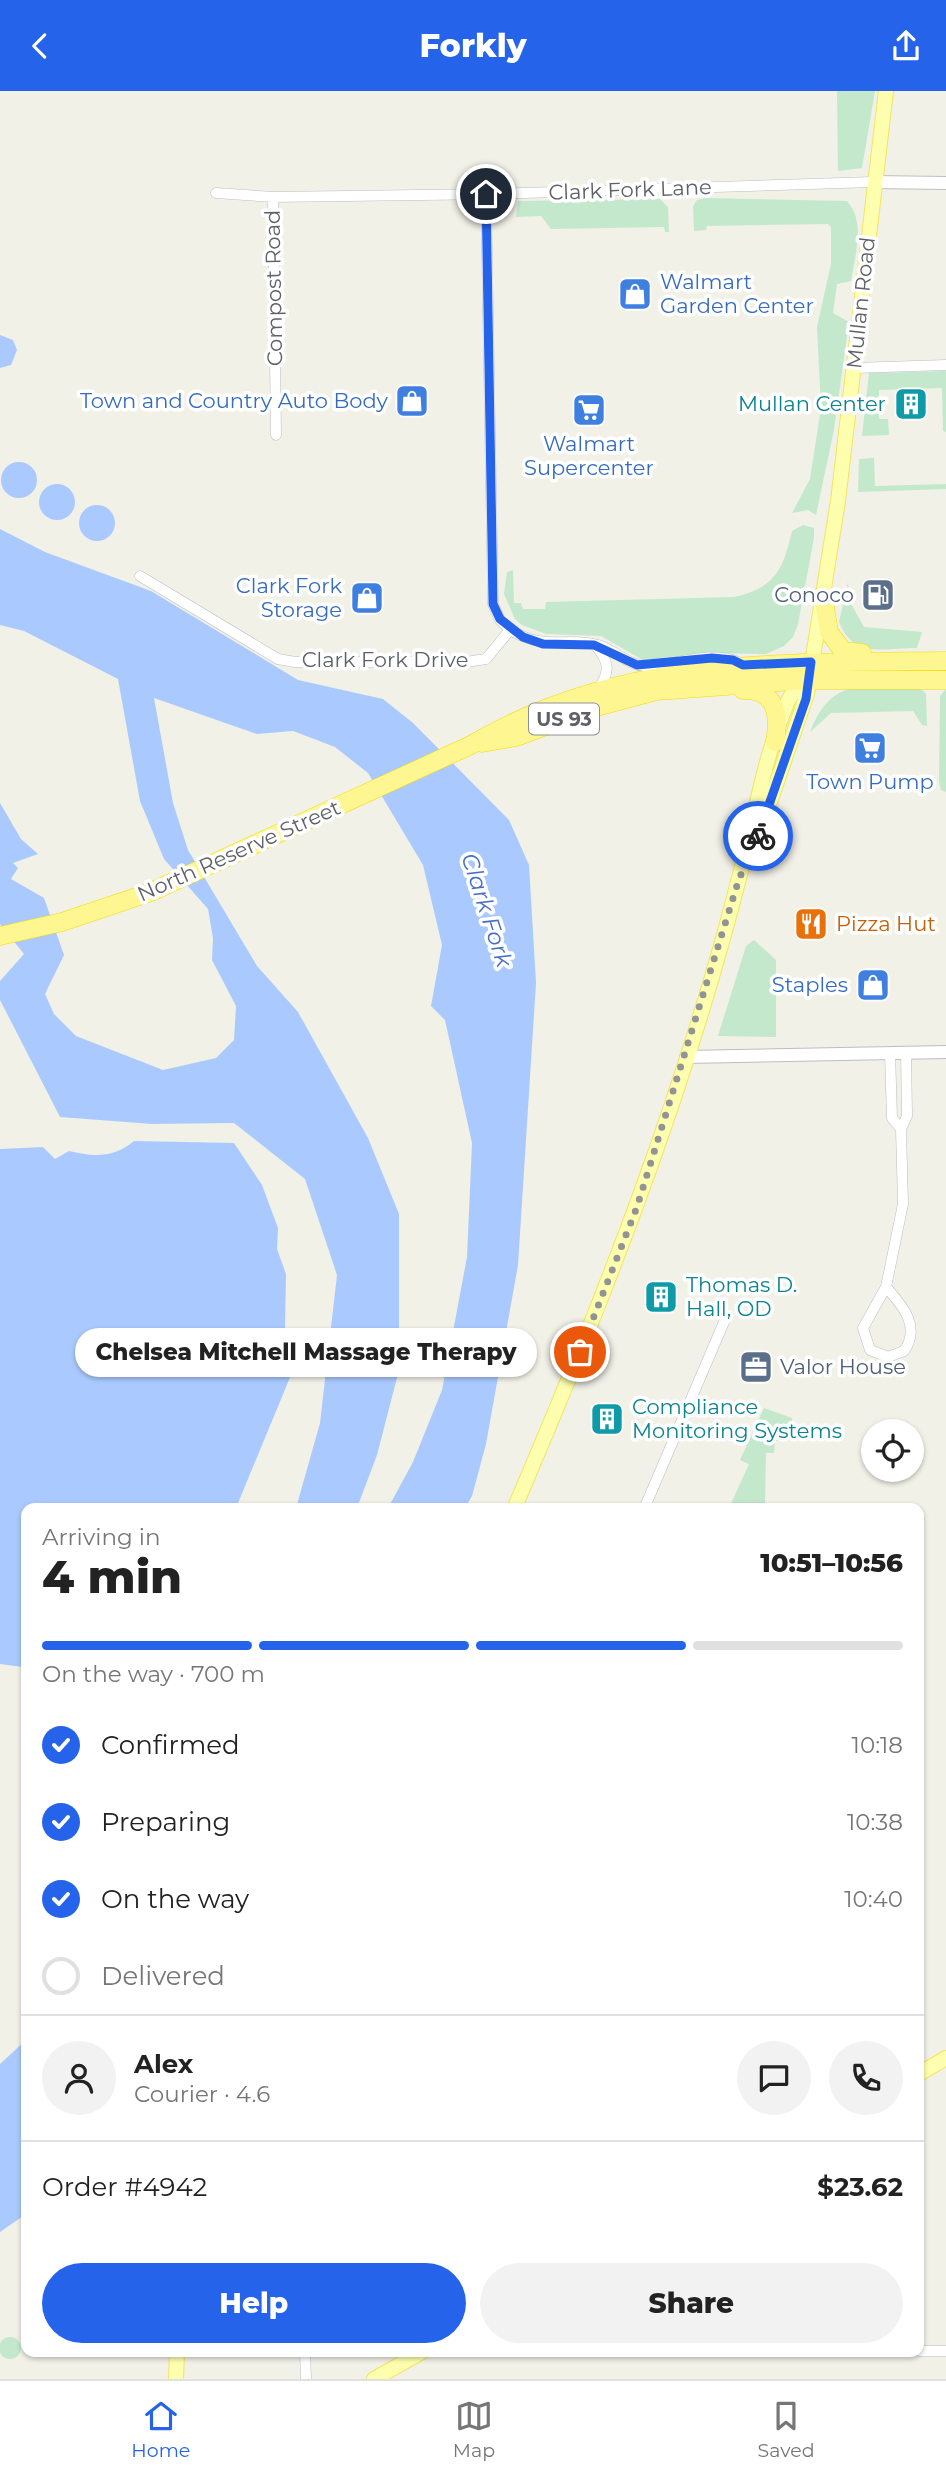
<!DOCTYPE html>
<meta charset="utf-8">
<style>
body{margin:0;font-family:Montserrat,sans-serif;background:#f2f2f2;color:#222;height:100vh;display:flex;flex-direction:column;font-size:26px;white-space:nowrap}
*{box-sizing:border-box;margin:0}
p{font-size:23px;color:#767676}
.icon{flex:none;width:38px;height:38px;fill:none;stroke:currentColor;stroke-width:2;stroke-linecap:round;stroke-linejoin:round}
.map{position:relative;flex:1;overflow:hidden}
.drawer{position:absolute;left:21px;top:1412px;width:903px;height:854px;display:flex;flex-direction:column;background:#fff;border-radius:14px;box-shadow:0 2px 5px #0004}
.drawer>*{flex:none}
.fabs{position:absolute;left:861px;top:1328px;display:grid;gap:14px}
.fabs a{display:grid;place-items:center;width:63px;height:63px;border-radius:50%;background:#fff;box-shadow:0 2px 5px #0004;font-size:35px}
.pin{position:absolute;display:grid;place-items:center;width:60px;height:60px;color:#fff;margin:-30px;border:4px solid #fff;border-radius:50%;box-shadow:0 2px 7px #0007}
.courier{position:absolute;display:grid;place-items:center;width:70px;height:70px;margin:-35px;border:5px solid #2563eb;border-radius:50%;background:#fff;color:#222;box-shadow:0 2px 9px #0007}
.bubble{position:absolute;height:49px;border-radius:24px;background:#fff;box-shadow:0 2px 5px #0004;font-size:23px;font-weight:800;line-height:49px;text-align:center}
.overview em{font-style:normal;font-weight:800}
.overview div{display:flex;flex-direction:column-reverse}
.overview{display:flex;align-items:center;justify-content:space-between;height:119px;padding:0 21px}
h1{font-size:46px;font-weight:800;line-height:52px}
.bar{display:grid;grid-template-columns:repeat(4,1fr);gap:10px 7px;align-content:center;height:84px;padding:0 21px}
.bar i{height:9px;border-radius:5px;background:#e0e0e0}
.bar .current{background:#2563eb}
.bar p{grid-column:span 4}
.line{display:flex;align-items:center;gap:18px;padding:0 21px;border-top:2px solid #e0e0e0}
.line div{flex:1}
.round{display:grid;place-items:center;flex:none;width:74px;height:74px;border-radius:37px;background:#f2f2f2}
ol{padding:0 21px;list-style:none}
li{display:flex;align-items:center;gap:21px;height:77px}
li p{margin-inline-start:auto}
li .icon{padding:7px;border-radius:50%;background:#2563eb;color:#fff;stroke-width:4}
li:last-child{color:#767676}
li i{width:38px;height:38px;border:4px solid #e0e0e0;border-radius:50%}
.primary-button{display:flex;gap:14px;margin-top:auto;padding:14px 21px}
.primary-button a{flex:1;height:80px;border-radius:42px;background:#2563eb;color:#fff;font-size:28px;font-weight:800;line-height:80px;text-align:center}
.primary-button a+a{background:#f2f2f2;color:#222}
header{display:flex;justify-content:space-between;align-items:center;height:91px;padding:0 21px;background:#2563eb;color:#fff;font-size:32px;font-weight:800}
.tabs{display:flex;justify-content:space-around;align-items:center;height:98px;border-top:2px solid #e0e0e0;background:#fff;font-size:19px;color:#767676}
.tabs a{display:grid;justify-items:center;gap:4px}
.tabs .current{color:#2563eb}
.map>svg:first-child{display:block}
</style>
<header><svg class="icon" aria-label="back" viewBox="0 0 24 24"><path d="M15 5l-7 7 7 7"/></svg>Forkly<svg class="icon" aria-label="share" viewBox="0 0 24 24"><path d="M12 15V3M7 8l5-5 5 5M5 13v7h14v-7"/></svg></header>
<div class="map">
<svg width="946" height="2288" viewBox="0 0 946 2288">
<rect width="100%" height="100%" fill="#f1f1e8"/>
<path fill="#c4e8cb" d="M837,0H875L862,77L838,80Z
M706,107L847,110C866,131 855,164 851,190L837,193L833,222L849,231L834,339L816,424L808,419L792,422L810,388L821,317L817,236L831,173V136L828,133L707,135L706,139L694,140L693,115L697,109Z
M660,108L668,116L669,141H665L664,136L551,138L541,125L516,126L518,110Z
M946,280V341L943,340L942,297L879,299V328H888L889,344L862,345L869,282Z
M874,367L875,395L946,393V398L858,401L859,368Z
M803,434L814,437V447L798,533L793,546L784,555L766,563L709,562L643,569L601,545L546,543L522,534L515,528L504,503L507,481L513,479L514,512H521L523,518H545L546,511L734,506C775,497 783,479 792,440Z
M848,491L850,511L864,536L922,541L917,557C883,557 854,568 839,531Z
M918,595L926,603L927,635L922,634L913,620L831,622L810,641C832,584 866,596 918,595Z
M946,598V701L941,699L939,691L940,605Z
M754,849L776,869V946L718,945L746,855Z
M764,1317L792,1327L791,1349L775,1350L774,1362H766L765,1412L760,1417H729L749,1373L740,1369Z
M-1 2257a11 11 0 1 1 22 0a11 11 0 1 1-22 0Z"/>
<path fill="#aacaff" d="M0,244L13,249L17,259L11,274L0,277Z
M1 389a18 18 0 1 1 36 0a18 18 0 1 1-36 0Z
M39 411a18 18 0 1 1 36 0a18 18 0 1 1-36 0Z
M79 432a18 18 0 1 1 36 0a18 18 0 1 1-36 0Z
M0,438L45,461L151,500L298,589L383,608L413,632L509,729L529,774L536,892L518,1174L486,1353L472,1405L465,1417H388L413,1371L442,1299L467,1166L472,1052L445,929L431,915L442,854L423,774L368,682L335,656L293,640L257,643L154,607L173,712L188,759L257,875L298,921L368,1047L399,1123V1279L377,1364L357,1417H296L320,1332L337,1184L305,1088L234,1032L152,1033L60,1026L0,909V890L24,863L0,833V712L21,748L38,763L13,772L18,777L11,788L44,807L64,864L45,903L54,923L76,945L163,979L216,967L234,949L236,915L212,869L213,847L208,818L164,768L140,710L118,588L24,540L0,534Z
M134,1050L234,1052L262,1094L278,1137L277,1158L286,1183L285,1237L292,1242L298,1267L236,1417L26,1418V1552L23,1576L0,1573V1058L43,1056L55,1068L69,1060C93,1066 114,1067 134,1050Z
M26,1949V2123L0,2141V1973Z"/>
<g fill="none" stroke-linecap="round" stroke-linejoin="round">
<defs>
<path id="street" d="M216,102L273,106L495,103L873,91
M486,103L493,513L500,529L510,539
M273,106L276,344
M854,277L946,274
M140,485L278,568L295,571H466L486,568L510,539C549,561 562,545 598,554C616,559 628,575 647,575C675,574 711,559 738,571
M595,554C609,570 611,581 598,598
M890,962L892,1027L901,1038
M886,1196C903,1215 921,1236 904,1260L888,1266L870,1259L863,1237L886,1196L903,1113L901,1038L907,1025L906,961
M644,1418L724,1231
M919,2260H946
M305,2261L306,2288"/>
<path id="secondary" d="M873,91L946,92
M686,966L946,961"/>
<path id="primary" d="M755,755L807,603L838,410L886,0
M514,1418C602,1213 683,1007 738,791C754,732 764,663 789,608C793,600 800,594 807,589
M919,1983L946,1967
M176,2288L177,2261
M374,2288L422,2261"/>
<path id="highway" d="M823,504L829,541L843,560L862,562
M743,599C776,598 780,623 775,651
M482,652L516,646L600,615L656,600L807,589H946
M0,845L62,831L151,801L471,654C619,566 780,572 946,570"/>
</defs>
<use href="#street" stroke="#bcbec3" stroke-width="11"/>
<use href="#secondary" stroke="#bdbec5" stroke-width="14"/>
<use href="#primary" stroke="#f3e55e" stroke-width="16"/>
<use href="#highway" stroke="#f9d900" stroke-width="19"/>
<use href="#street" stroke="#fff" stroke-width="10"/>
<use href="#secondary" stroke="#fff" stroke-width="12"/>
<use href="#primary" stroke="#fdffaf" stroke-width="14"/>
<use href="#highway" stroke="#fef791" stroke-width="18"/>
</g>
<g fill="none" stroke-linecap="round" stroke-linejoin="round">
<path stroke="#929395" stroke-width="7" stroke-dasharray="0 12.6" d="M580,1261L637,1116L739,788L758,745"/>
<path stroke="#2563eb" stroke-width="9" d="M486,103L493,513L500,528L523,546L543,553L594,554L637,574L712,567L733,569L743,574L811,571L806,608L758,745"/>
</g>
<defs>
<symbol id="shop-square" viewBox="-11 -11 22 22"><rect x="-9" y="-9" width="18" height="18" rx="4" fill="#3f7fe0" stroke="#fff"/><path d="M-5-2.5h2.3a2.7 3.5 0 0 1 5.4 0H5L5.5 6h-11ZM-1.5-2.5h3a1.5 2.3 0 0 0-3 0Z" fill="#fff"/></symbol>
<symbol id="building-square" viewBox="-11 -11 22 22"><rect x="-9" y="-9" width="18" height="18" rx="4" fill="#0f9aa8" stroke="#fff"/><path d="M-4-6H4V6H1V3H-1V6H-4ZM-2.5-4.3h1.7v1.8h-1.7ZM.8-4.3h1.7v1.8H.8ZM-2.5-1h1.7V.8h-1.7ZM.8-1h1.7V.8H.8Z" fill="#fff"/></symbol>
<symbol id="supermarket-square" viewBox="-11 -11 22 22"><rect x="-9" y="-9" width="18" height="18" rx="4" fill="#3f7fe0" stroke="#fff"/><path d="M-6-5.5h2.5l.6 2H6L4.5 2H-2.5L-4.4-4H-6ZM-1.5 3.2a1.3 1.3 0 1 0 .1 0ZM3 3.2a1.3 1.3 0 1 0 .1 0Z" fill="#fff"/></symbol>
<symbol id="fuel-square" viewBox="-11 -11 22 22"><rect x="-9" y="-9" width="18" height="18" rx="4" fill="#5c6f8a" stroke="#fff"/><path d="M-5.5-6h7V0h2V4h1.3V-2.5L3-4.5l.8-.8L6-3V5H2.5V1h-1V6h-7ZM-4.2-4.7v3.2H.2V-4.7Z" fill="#fff"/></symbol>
<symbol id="restaurant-square" viewBox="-11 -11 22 22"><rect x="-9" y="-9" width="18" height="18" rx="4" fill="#e8710a" stroke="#fff"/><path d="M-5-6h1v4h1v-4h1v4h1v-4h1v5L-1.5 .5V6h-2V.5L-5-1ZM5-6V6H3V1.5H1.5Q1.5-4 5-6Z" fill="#fff"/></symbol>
<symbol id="office-square" viewBox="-11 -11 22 22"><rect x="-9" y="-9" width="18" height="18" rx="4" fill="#5c6f8a" stroke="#fff"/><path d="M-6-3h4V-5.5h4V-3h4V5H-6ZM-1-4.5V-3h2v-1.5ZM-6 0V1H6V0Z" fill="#fff"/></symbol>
</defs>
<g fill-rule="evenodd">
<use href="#shop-square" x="616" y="184" width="38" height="38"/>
<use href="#shop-square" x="393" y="291" width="38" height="38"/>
<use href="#building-square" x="892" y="294" width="38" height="38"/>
<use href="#supermarket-square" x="570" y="300" width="38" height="38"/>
<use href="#fuel-square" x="859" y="485" width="38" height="38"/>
<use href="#shop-square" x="348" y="488" width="38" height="38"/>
<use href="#supermarket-square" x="851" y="638" width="38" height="38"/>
<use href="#restaurant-square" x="792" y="814" width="38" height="38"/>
<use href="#shop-square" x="854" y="875" width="38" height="38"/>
<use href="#building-square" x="642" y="1187" width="38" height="38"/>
<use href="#office-square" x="737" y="1257" width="38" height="38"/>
<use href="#building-square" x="588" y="1309" width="38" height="38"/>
</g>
<g text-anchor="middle" stroke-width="7" stroke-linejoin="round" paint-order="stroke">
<rect fill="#fff" stroke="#8f9095" stroke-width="2" x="529" y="612.5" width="70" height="31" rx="5"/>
<g font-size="19" font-weight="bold" fill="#5f6168">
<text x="564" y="635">US 93</text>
</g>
<g font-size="21" fill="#5f6168" stroke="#fff">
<text transform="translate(630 99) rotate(-2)" y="7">Clark Fork Lane</text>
<text transform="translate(274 197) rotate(-91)" y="7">Compost Road</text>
<text transform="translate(861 212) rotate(-84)" y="7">Mullan Road</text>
<text x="385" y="576">Clark Fork Drive</text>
<text transform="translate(239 760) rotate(-24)" y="7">North Reserve Street</text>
</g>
<g font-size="21" fill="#366cbe" stroke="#fff" text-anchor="end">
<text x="660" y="198" text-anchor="start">Walmart<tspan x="660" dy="24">Garden Center</tspan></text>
<text x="388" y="317">Town and Country Auto Body</text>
<text x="589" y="360" text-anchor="middle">Walmart<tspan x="589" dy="24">Supercenter</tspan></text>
<text x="342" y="502">Clark Fork<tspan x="342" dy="24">Storage</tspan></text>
<text x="870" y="698" text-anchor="middle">Town Pump</text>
<text x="848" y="901">Staples</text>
</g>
<g font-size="21" fill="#0d838f" stroke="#fff" text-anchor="start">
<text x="886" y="320" text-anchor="end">Mullan Center</text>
<text x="686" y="1201">Thomas D.<tspan x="686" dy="24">Hall, OD</tspan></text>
<text x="632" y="1323">Compliance<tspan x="632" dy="24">Monitoring Systems</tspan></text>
</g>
<g font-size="21" fill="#4e5e75" stroke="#fff" text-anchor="end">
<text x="854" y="511">Conoco</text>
<text x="780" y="1283" text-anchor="start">Valor House</text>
</g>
<g font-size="21" fill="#c56008" stroke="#fff" text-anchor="start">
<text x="836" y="840">Pizza Hut</text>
</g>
<g font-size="23" font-style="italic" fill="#486ec6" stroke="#fff">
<text transform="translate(487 819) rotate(72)" y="8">Clark Fork</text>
</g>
</g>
</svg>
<div class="fabs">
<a><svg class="icon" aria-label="locate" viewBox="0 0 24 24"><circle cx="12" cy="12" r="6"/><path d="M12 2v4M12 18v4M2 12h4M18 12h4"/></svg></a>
</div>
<div class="pin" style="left:580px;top:1261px;background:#ea580c"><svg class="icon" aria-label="bag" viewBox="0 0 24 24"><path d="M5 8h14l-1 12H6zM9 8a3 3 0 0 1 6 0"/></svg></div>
<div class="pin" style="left:486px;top:103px;background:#1f2937"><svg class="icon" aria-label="home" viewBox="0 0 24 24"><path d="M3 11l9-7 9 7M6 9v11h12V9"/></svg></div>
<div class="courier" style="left:758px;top:745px"><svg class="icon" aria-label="bike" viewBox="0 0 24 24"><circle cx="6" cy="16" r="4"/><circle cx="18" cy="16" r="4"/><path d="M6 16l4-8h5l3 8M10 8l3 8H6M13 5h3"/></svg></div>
<div class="bubble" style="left:75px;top:1237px;width:462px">Chelsea Mitchell Massage Therapy</div>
<section class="drawer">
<div class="overview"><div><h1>4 min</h1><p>Arriving in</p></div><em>10:51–10:56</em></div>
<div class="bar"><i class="current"></i><i class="current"></i><i class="current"></i><i></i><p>On the way · 700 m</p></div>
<ol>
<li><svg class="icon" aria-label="check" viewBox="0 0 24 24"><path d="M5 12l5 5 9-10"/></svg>Confirmed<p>10:18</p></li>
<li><svg class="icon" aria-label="check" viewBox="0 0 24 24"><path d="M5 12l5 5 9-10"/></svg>Preparing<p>10:38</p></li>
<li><svg class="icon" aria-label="check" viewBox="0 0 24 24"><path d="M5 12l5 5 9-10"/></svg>On the way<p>10:40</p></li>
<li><i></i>Delivered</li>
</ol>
<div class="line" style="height:126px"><a class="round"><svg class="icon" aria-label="person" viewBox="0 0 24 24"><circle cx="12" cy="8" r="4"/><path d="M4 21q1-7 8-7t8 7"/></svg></a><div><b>Alex</b><p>Courier · 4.6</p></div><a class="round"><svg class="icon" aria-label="chat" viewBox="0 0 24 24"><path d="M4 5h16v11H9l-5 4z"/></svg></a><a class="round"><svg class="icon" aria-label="phone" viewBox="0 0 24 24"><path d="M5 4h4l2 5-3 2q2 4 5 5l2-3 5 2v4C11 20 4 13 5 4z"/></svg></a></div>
<div class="line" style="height:91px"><div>Order #4942</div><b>$23.62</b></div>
<div class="primary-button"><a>Help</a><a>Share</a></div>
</section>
</div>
<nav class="tabs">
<a class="current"><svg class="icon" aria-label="home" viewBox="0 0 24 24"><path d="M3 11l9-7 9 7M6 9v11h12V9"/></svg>Home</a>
<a><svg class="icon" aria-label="map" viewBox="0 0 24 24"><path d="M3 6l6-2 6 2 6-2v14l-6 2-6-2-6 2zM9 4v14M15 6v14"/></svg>Map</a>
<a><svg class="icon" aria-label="saved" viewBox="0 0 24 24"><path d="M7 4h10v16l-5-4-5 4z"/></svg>Saved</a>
</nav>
